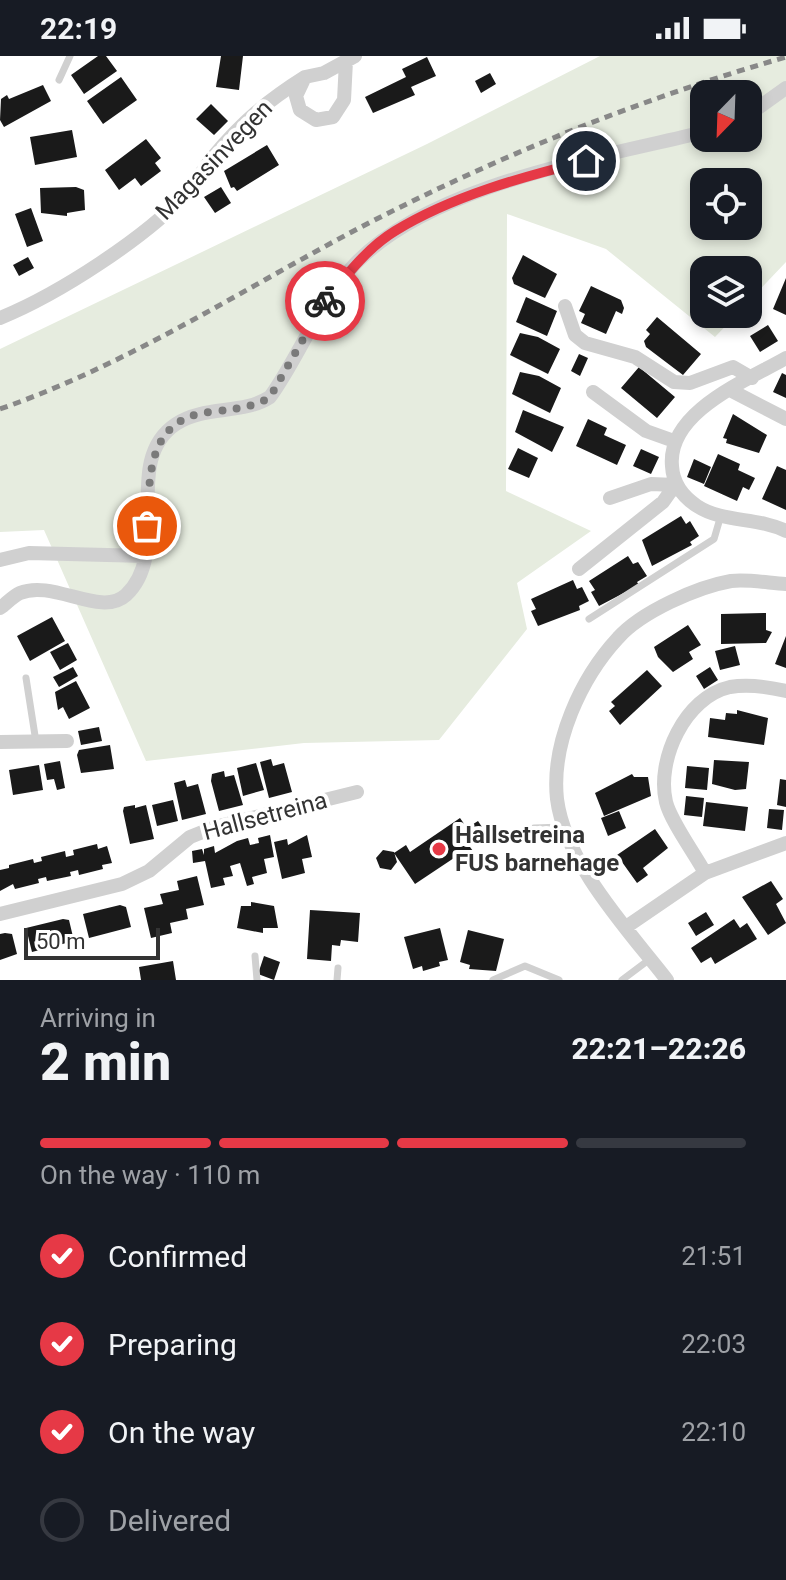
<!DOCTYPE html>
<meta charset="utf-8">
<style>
body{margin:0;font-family:Roboto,sans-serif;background:#242831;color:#f1f3f6;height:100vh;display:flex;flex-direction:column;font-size:30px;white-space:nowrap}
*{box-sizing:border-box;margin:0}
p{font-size:26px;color:#9ea1a6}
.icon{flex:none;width:44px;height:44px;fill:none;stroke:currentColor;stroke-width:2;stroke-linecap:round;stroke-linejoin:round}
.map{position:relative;height:924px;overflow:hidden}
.details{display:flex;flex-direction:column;background:#171b24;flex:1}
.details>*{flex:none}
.needle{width:52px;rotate:203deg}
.tools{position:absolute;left:690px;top:24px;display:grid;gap:16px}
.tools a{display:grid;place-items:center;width:72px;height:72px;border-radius:16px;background:#171b24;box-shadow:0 4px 12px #0003;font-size:40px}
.scale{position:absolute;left:24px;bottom:20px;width:136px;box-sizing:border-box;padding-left:8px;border:4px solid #333;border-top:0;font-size:22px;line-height:28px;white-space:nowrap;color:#333;-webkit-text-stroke:6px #fff;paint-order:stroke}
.pin{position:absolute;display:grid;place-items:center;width:68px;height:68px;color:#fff;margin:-34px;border:4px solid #fff;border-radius:50%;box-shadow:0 2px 8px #0007}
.courier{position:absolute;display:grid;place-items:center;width:80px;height:80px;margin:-40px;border:6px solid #e63946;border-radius:50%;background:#fff;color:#222;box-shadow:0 2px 10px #0007}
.head em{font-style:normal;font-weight:800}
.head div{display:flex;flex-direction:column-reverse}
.head{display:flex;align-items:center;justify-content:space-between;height:136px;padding:0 40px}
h1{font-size:52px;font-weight:800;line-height:60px}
.bar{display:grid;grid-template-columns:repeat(4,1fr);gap:12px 8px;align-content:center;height:96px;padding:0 40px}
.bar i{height:10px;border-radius:6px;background:#363941}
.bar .active{background:#e63946}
.bar p{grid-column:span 4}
ol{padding:0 40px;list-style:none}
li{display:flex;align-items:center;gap:24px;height:88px}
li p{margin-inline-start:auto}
li .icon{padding:8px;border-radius:50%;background:#e63946;color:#fff;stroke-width:4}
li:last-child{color:#9ea1a6}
li i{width:44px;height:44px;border:4px solid #363941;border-radius:50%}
.status{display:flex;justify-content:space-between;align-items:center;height:56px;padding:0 40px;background:#171b24;direction:ltr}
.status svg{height:22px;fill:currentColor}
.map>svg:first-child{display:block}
</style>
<div class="status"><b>22:19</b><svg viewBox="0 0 49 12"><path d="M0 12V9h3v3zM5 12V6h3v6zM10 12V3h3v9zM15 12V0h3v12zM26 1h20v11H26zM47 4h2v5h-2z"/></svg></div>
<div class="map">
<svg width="786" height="924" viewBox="0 0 786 924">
<rect width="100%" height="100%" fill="#fff"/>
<path fill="#e6ecdf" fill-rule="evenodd" d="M600,0H786V206L748,246V214H704V258H737L715,281L606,193L507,158L506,435L591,475L517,527L527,573L439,684L304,687L146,705L44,474L0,476V293L427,88ZM704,38H748V82H704ZM704,126H748V170H704Z"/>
<path fill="#1a1a1a" d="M98,0H106L117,15L84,38L71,19Z
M221,0H243L239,34L216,31Z
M427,1L436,20L411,31L415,39L373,57L365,41L406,21L402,13Z
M490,17L496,28L481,37L475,25Z
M121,21L137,44L103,68L87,45Z
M43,29L51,45L4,71L0,64L1,43L7,39L9,43Z
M211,48L228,65L214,79L196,63Z
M72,74L77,101L35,109L30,81Z
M146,83L161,102L155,107L161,115L141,130L135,122L119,134L105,114Z
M267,89L279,109L237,135L234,131L231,132L224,115Z
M76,131L84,134L85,154L67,157V160L41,157L40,132Z
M221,131L231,147L215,157L204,141Z
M31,152L43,185L27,191L15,158Z
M523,199L557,218L545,242L514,228L512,222Z
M28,201L34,212L19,220L13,209Z
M786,222V259L773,253Z
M591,230L621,244L624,252L622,258L616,255L606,278L581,267L585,258L579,255Z
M526,241L557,255L547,280L516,266Z
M657,261L701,298L683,319L646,291L644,285L650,278L646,274Z
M768,269L778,285L760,296L750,280Z
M520,277L538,281L560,293L548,318L510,299Z
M579,298L588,302L580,320L571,315Z
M639,311L675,341L657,362L621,332Z
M520,316L539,320L561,332L550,357L512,338Z
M782,317L786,319V342L773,336Z
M523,354L564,371L552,396L515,376Z
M733,358L767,379L759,397L726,387L727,383L723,382Z
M588,363L607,372L604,379L626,389L617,409L576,390Z
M518,392L538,402L529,422L508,413Z
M641,393L659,401L651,418L633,410Z
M718,398L740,408L738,414L755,422L749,434L743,431L737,445L704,430Z
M694,403L711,411L704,428L687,421Z
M777,410L786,414V454L762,443Z
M681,460L686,468L690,465L699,480L690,486L692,489L652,510L642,484Z
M628,500L633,508L638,506L647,520L637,526L639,529L599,550L591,536L595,534L589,525Z
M573,524L577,533L582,531L589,545L579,550L580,554L538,570L531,555L536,553L531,543Z
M766,557V574L772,576L766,587L721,588V558Z
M52,561L65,585L30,605L17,580Z
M688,569L701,589L689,596L693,603L673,616L658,601L654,591Z
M786,580V612L775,608Z
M68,587L77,604L60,614L50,596Z
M735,590L740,609L720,614L715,595Z
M73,611L78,620L59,631L53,621Z
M710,611L718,624L704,633L696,620Z
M647,614L662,630L620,669L609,655L615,650L611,646Z
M76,625L90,652L69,663L63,651L58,654L55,636Z
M737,654L768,662L764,689L708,681L710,662L725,664L726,657L737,658Z
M99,671L102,685L81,689L78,675Z
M110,689L114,713L81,717L77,699L79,694Z
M271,703L273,710L284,707L292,736L269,742L260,706Z
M714,704L749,706L746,733L735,734L712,728Z
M60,705L65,732L57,734L54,723L47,724L44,708Z
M256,707L264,734L243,740L237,712Z
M39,709L43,734L13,739L9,714Z
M687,710L709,712L707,734L685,732Z
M224,715L225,721L234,719L243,749L219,755L211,725L212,718Z
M632,718L634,721H648L651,740L604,760L595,737Z
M780,723L786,724V751L777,749Z
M185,724L187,731L198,728L206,758L182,764L174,727Z
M686,740L704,742L702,761L684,759Z
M173,744L178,765L157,770L152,749Z
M706,746L748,751L745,775L703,770Z
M135,749V752L146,749L154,783L130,788L123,755L124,751Z
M769,753L784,754L782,774L767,772Z
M619,755L626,772L608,780L601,762Z
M460,762L467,772L478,765L488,780L470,791L473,795L463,802L460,798L415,828L394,797L406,789L410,796Z
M655,773L668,792L643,812L648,819L637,827L617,799Z
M270,779L274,801L264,803L267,817L252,821L254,828L247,830L240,807L230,810L233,820L223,822L225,829L211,832L205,805L193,807L192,795L202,793L204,799V793L214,790L215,797L237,785L248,782L250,789L259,787L258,782Z
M307,779L312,801L302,803L305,817L282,823L274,786L287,783L288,789Z
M97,788L98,793L107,790L112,807L102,809L103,813L79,819L78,814L70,816L71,820L47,825L46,821L38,823L39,827L15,833L13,828L0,835V814L9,812V809L33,803L34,807L42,805L41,801L65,795L66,801L74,799L73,794Z
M383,794L394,796L397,806L391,814L380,812L376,802Z
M197,820L204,849L186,853L188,863L170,867L172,877L151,882L144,852L163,848L160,838L179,834L177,825Z
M771,825L783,843L776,848L786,867L768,879L742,841Z
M251,846L274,850L278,872H263V877L237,872L241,850H251Z
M120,849L126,851L131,871L89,882L83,858Z
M310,854L360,857L358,886L341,884L340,890L332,889L331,905L307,903Z
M706,856L714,869L696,880L688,867Z
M63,863L69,864L74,885L32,896L26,872Z
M734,863L740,872L747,867L757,883L715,908L711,901L701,907L691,892Z
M440,872L448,904L439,906L440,910L423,915L422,910L413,913L404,881Z
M468,874L504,883L496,915L469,913L470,909L460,906Z
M5,877L12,878L17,898L0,904V878Z
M264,900L280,906L274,924L258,918Z
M173,905L176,924H141L139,911Z"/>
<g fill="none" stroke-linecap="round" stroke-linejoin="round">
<path stroke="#d0d0d0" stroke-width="7" d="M59,24L70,0
M589,563L714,483L721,459
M26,622L36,686
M504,786L534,772L563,771
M255,900L257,924
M337,924L338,912
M493,924L525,910L559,924
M622,924L650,903"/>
<path stroke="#d0d0d0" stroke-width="14" d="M346,5L344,44L333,61L316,64L300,54L296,40L305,21L324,17L355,0
M748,59L786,32
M565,250L575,279L585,287L635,301L674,326L690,327L733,311L752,322
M0,262C59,238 145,182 188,136C197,125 204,112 213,101C242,66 267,45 305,21
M786,302C746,325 667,356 672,410C673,428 682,440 697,450C723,467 758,461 786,475
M732,335L786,363
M593,336L646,375L674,385
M0,504L29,497L146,500
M579,513L663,446L675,429L651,428L610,442
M0,552C6,548 13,540 20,537C53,523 101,562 126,539C173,495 120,405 176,368C205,349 242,359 270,341C301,298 318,247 355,208C432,128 598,102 704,76
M0,686L67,685
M705,817L786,787
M0,858L122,828L149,815L190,781L215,771L357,736
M626,871L705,817C695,798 671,766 666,746C656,704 685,641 730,631C748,628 769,631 786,635
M667,924C629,875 565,807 557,743C551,687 581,622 618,582C641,556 697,531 731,525C748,523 769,527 786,528"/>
<path stroke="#888" stroke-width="5" stroke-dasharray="8 6" stroke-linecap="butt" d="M0,353C129,308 243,233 363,170C498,100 640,43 786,1"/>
</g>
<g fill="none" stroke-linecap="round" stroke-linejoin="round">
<path stroke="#7a7a7a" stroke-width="8" stroke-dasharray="0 14.4" d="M147,470C150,421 146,364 209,356C231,353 251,353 270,341L325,245"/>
<path stroke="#e63946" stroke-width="10" d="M325,245C346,220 367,192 395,175C452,140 522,121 586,105"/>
</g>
<circle fill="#e63946" stroke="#fff" stroke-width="3" cx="439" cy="793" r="8"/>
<g text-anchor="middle" stroke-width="8" stroke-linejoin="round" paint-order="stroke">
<g font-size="24" fill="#333" stroke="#fff">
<text transform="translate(214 104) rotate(-46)" y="8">Magasinvegen</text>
<text transform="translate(265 760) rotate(-15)" y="8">Hallsetreina</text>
</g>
<g font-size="24" font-weight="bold" fill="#333" stroke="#fff" text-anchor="start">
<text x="455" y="787">Hallsetreina<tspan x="455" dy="28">FUS barnehage</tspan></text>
</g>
</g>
</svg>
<div class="tools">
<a><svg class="needle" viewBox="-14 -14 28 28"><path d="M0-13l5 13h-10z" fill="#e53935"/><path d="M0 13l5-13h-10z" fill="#9ea1a6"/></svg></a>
<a><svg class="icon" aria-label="locate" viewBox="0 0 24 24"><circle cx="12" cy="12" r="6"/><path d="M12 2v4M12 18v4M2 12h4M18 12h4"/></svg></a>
<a><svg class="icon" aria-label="layers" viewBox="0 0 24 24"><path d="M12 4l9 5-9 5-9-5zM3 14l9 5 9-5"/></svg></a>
</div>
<div class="scale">50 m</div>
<div class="pin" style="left:147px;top:470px;background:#ea580c"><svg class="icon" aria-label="bag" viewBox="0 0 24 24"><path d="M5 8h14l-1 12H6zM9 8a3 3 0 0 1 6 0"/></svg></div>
<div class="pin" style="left:586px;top:105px;background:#1f2937"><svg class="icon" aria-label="home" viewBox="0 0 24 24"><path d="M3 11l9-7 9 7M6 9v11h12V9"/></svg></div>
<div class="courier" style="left:325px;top:245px"><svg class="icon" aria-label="bike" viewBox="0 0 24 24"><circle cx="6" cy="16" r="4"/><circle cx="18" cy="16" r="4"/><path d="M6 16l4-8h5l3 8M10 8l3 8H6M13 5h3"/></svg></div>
</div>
<section class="details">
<div class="head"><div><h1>2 min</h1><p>Arriving in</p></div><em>22:21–22:26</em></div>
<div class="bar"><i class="active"></i><i class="active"></i><i class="active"></i><i></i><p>On the way · 110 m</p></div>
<ol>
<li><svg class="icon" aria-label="check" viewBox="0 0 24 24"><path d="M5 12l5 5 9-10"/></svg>Confirmed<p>21:51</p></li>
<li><svg class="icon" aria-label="check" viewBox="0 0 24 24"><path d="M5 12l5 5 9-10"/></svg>Preparing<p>22:03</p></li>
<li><svg class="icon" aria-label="check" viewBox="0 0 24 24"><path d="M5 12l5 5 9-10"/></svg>On the way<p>22:10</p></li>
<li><i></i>Delivered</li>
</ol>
</section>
